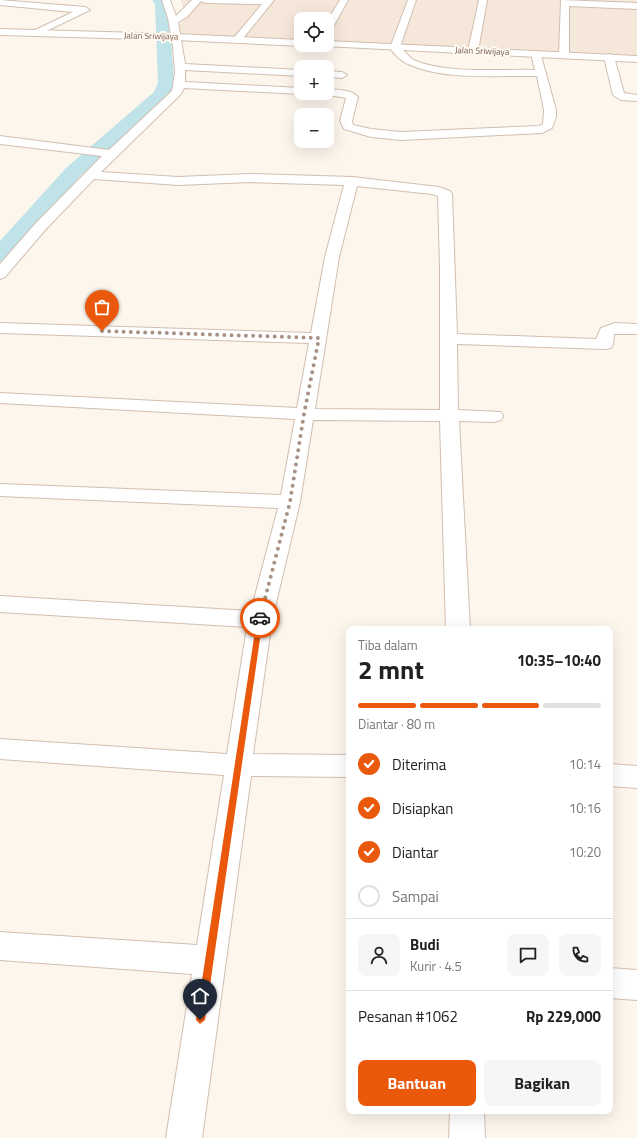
<!DOCTYPE html>
<html lang="id">
<meta charset="utf-8">
<style>
body{margin:0;font-family:"Titillium Web",sans-serif;background:#f6f6f6;color:#222;height:100vh;display:flex;flex-direction:column;font-size:15px;white-space:nowrap}
*{box-sizing:border-box;margin:0}
p{font-size:13px;color:#767676}
.icon{flex:none;width:22px;height:22px;fill:none;stroke:currentColor;stroke-width:2;stroke-linecap:round;stroke-linejoin:round}
.map{position:relative;flex:1;overflow:hidden}
.panel{position:absolute;left:346px;top:626px;width:267px;height:488px;display:flex;flex-direction:column;background:#fff;border-radius:8px;box-shadow:0 4px 16px #0002}
.panel>*{flex:none}
.controls{position:absolute;left:294px;top:12px;display:grid;gap:8px}
.controls a{display:grid;place-items:center;width:40px;height:40px;border-radius:8px;background:#fff;box-shadow:0 4px 16px #0002;font-size:20px}
.pin{position:absolute;display:grid;place-items:center;width:34px;height:34px;color:#fff;margin:-41px -17px;border-radius:50% 50% 50% 0;rotate:-45deg;box-shadow:0 0 4px #0007}
.pin .icon{rotate:45deg}
.courier{position:absolute;display:grid;place-items:center;width:40px;height:40px;margin:-20px;border:3px solid #ea580c;border-radius:50%;background:#fff;color:#222;box-shadow:0 1px 5px #0007}
.summary em{font-style:normal;font-weight:700}
.summary div{display:flex;flex-direction:column-reverse}
.summary{display:flex;align-items:center;justify-content:space-between;height:68px;padding:0 12px}
h1{font-size:26px;font-weight:700;line-height:30px}
.bar{display:grid;grid-template-columns:repeat(4,1fr);gap:6px 4px;align-content:center;height:48px;padding:0 12px}
.bar i{height:5px;border-radius:3px;background:#e0e0e0}
.bar .on{background:#ea580c}
.bar p{grid-column:span 4}
.line{display:flex;align-items:center;gap:10px;padding:0 12px;border-top:1px solid #e0e0e0}
.line div{flex:1}
.round{display:grid;place-items:center;flex:none;width:42px;height:42px;border-radius:8px;background:#f6f6f6}
ol{padding:0 12px;list-style:none}
li{display:flex;align-items:center;gap:12px;height:44px}
li p{margin-inline-start:auto}
li .icon{padding:4px;border-radius:50%;background:#ea580c;color:#fff;stroke-width:4}
li:last-child{color:#767676}
li i{width:22px;height:22px;border:2px solid #e0e0e0;border-radius:50%}
.action{display:flex;gap:8px;margin-top:auto;padding:8px 12px}
.action a{flex:1;height:46px;border-radius:8px;background:#ea580c;color:#fff;font-size:16px;font-weight:700;line-height:46px;text-align:center}
.action a+a{background:#f6f6f6;color:#222}
.map>svg:first-child{display:block}
</style>
<div class="map">
<svg width="637" height="1138" viewBox="0 0 637 1138">
<rect width="100%" height="100%" fill="#fdf6ec"/>
<path fill="#f5e8da" d="M181,0H637V58L327,43V19H301V42L174,36L185,15Z"/>
<g fill="none" stroke-linecap="round" stroke-linejoin="round">
<path fill="#bfe3e8" fill-rule="evenodd" d="M152,0H166L169,4L174,83L170,94L80,176L8,260L0,262V241L66,168L154,92L158,83L155,4Z"/>
<defs>
<path id="minor" d="M0,0L85,7L90,10L36,36L31,33L33,31L73,12L0,5Z
M162,0H170L176,16L192,0H274L240,42L237,43L232,40L262,4L205,3L201,1L187,17L178,22L185,64L301,70V76L185,70V82L301,88V93H305L301,94L184,88L181,94L101,172L178,177L250,174L352,177L439,187L450,191L452,194L457,334L596,339L601,328L615,323L637,324V334H614L613,344L611,348L605,349L457,344L458,410L501,412L503,416L501,420L494,422L459,421L470,629H446L440,421L313,420L300,502L272,620L253,754L349,755V777L251,776L202,1138H166L192,974L0,960V932L197,945L224,775L0,759V739L227,754L247,627L0,612V596L251,611L278,508L0,496V484L281,495L295,419L0,403V393L297,408L309,343L0,333V323L311,333L325,257L344,185L250,182L178,185L94,179L46,229L5,277L0,279V264L36,223L102,156L0,144V136L109,150L172,91L175,73L173,46L168,18ZM357,186L432,194L438,196L440,267V410L315,409L339,257Z
M340,0H348L332,29L327,32V21Z
M408,0H416L400,47C405,52 409,57 414,60C443,74 503,69 535,70L531,54L536,51L540,52L556,110V117L552,128L542,133L401,140L371,137L344,129L340,121L346,98L323,94L322,93H327V89C337,90 351,89 358,97L352,121L353,125L371,129L401,132L539,126L543,124L544,110L537,76C498,75 444,81 408,64C401,61 394,54 390,48Z
M479,0H487L478,51L473,54L468,51Z
M561,0L637,3V9L569,6V55L564,58L559,55Z
M609,54L614,57L624,93L637,95V101L621,100L613,95L604,57Z
M327,71L342,72L347,75L342,78L327,77Z
M610,764L637,766V788L610,786Z
M610,968L637,970V1000L610,998Z
M450,1111H484L485,1138H449Z"/>
<path id="tertiary" d="M0,29L176,34L301,40V45H305L301,46L176,40L0,35Z
M327,41L637,56V62L324,46L327,45Z"/>
</defs>
<use href="#minor" stroke="#d1beb0" stroke-width="2"/>
<use href="#tertiary" stroke="#d1beb0" stroke-width="2"/>
<use href="#minor" fill="#fff" fill-rule="evenodd"/>
<use href="#tertiary" fill="#fff" fill-rule="evenodd"/>
</g>
<path fill="#ea580c" d="M260,616L263,618L205,1020L200,1024L196,1020L257,618Z"/>
<g fill="none" stroke-linecap="round" stroke-linejoin="round">
<path stroke="#a89285" stroke-width="4" stroke-dasharray="0 7.2" d="M102,331L319,338L304,414L290,502L260,618"/>
</g>
<g text-anchor="middle" stroke-width="4" stroke-linejoin="round" paint-order="stroke">
<g font-size="9" fill="#7a5c4d" stroke="#fffaf3">
<text transform="translate(151 36) rotate(1)" y="3">Jalan Sriwijaya</text>
<text transform="translate(482 51) rotate(2)" y="3">Jalan Sriwijaya</text>
</g>
</g>
</svg>
<div class="controls">
<a><svg class="icon" aria-label="locate" viewBox="0 0 24 24"><circle cx="12" cy="12" r="6"/><path d="M12 2v4M12 18v4M2 12h4M18 12h4"/></svg></a>
<a>+</a>
<a>−</a>
</div>
<div class="pin" style="left:102px;top:331px;background:#ea580c"><svg class="icon" aria-label="bag" viewBox="0 0 24 24"><path d="M5 8h14l-1 12H6zM9 8a3 3 0 0 1 6 0"/></svg></div>
<div class="pin" style="left:200px;top:1020px;background:#1f2937"><svg class="icon" aria-label="home" viewBox="0 0 24 24"><path d="M3 11l9-7 9 7M6 9v11h12V9"/></svg></div>
<div class="courier" style="left:260px;top:618px"><svg class="icon" aria-label="car" viewBox="0 0 24 24"><path d="M5 17H2v-5l4-1 3-4h7l3 4 3 1v5h-3M9 17h6M6 11h13"/><circle cx="7" cy="17" r="2"/><circle cx="17" cy="17" r="2"/></svg></div>
<section class="panel">
<div class="summary"><div><h1>2 mnt</h1><p>Tiba dalam</p></div><em>10:35–10:40</em></div>
<div class="bar"><i class="on"></i><i class="on"></i><i class="on"></i><i></i><p>Diantar · 80 m</p></div>
<ol>
<li><svg class="icon" aria-label="check" viewBox="0 0 24 24"><path d="M5 12l5 5 9-10"/></svg>Diterima<p>10:14</p></li>
<li><svg class="icon" aria-label="check" viewBox="0 0 24 24"><path d="M5 12l5 5 9-10"/></svg>Disiapkan<p>10:16</p></li>
<li><svg class="icon" aria-label="check" viewBox="0 0 24 24"><path d="M5 12l5 5 9-10"/></svg>Diantar<p>10:20</p></li>
<li><i></i>Sampai</li>
</ol>
<div class="line" style="height:72px"><a class="round"><svg class="icon" aria-label="person" viewBox="0 0 24 24"><circle cx="12" cy="8" r="4"/><path d="M4 21q1-7 8-7t8 7"/></svg></a><div><b>Budi</b><p>Kurir · 4.5</p></div><a class="round"><svg class="icon" aria-label="chat" viewBox="0 0 24 24"><path d="M4 5h16v11H9l-5 4z"/></svg></a><a class="round"><svg class="icon" aria-label="phone" viewBox="0 0 24 24"><path d="M5 4h4l2 5-3 2q2 4 5 5l2-3 5 2v4C11 20 4 13 5 4z"/></svg></a></div>
<div class="line" style="height:52px"><div>Pesanan #1062</div><b>Rp 229,000</b></div>
<div class="action"><a>Bantuan</a><a>Bagikan</a></div>
</section>
</div>
